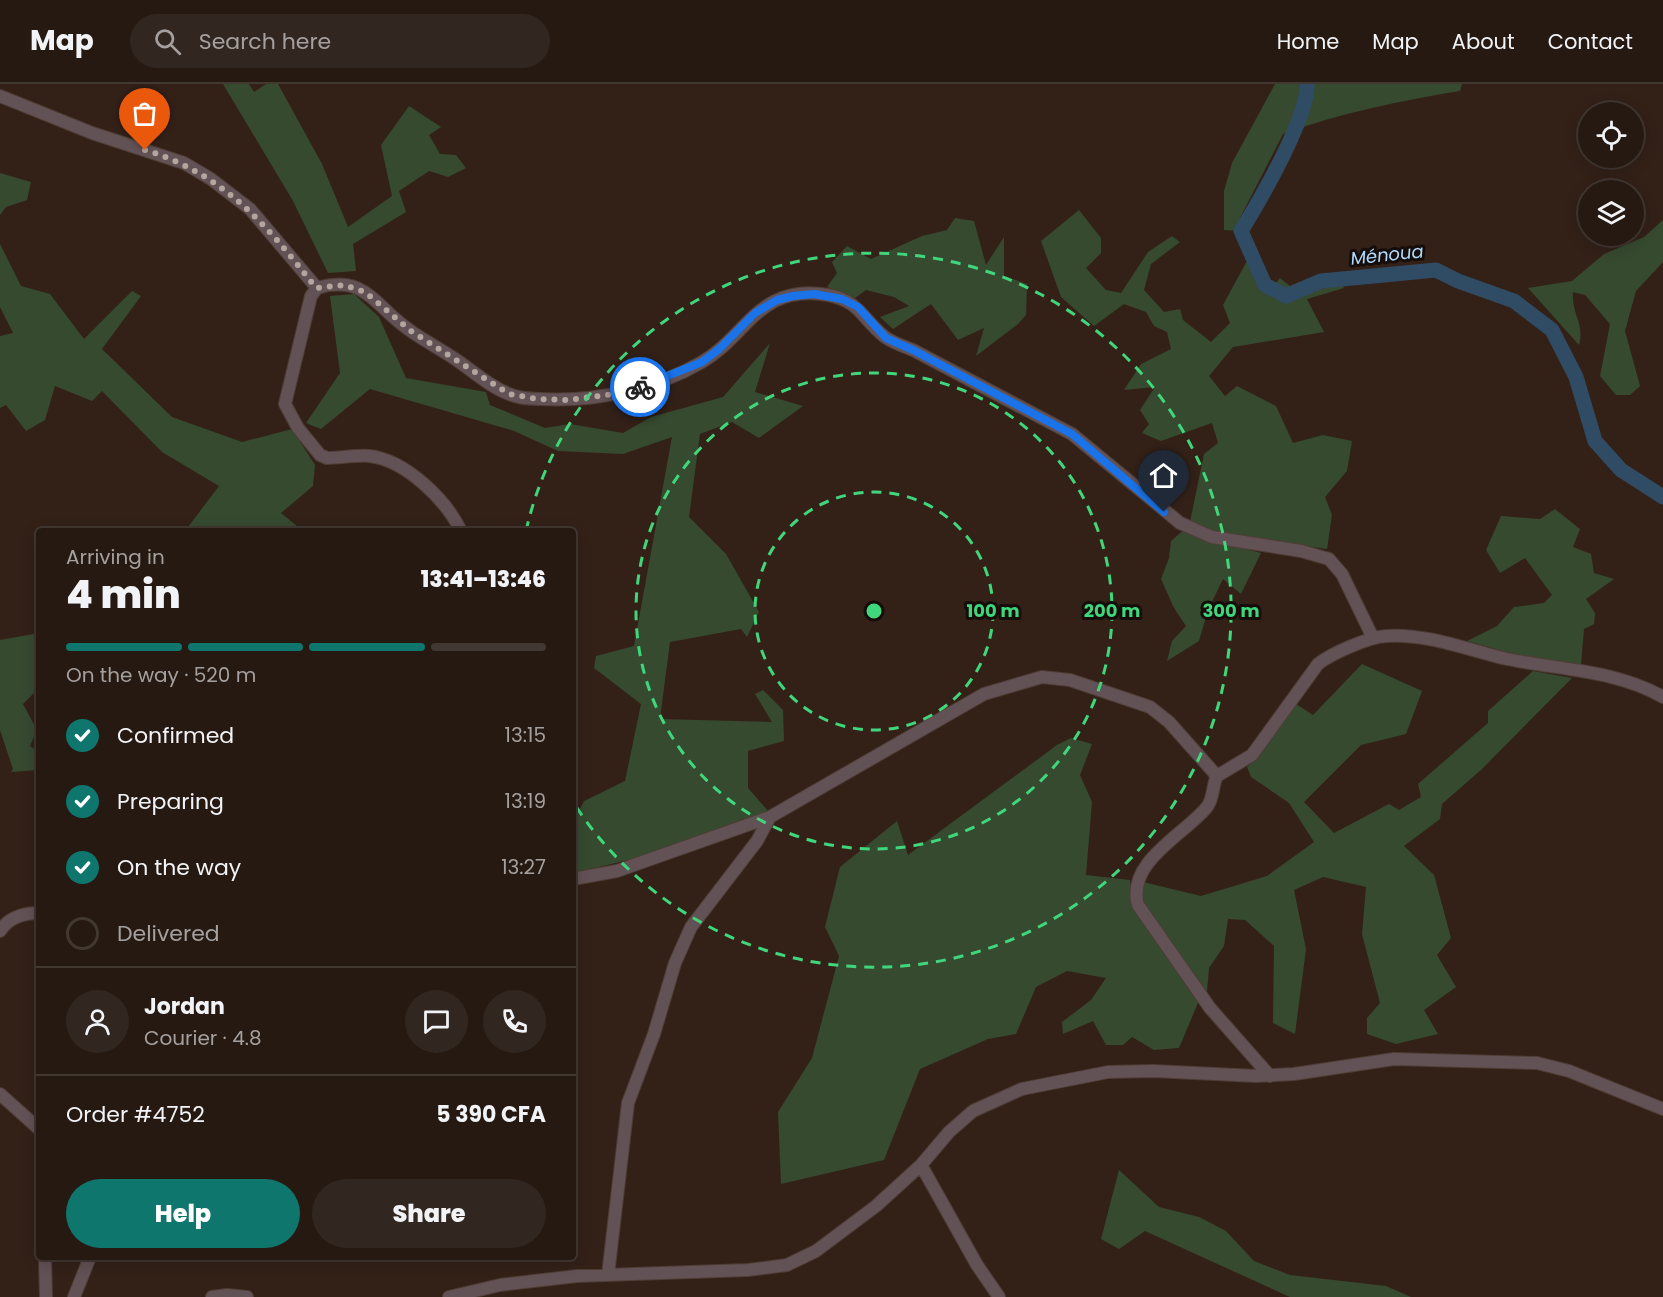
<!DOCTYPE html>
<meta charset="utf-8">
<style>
body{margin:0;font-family:Poppins,sans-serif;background:#322620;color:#f1f3f6;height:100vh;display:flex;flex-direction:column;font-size:22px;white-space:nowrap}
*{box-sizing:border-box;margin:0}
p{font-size:20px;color:#a4a09f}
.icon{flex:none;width:33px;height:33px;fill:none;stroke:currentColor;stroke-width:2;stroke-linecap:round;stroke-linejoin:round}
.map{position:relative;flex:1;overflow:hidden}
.sheet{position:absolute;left:36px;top:444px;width:540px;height:732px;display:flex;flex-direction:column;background:#261912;border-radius:6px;box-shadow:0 3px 15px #0003,0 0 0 2px #423832}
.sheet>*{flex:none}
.tools{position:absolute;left:1578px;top:18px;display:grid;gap:12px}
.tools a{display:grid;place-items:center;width:66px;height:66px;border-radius:50%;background:#261912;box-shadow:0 3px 15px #0003,0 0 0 2px #423832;font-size:30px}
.pin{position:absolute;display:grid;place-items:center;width:51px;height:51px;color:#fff;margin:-62px -26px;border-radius:50% 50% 50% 0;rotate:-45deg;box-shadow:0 0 6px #0007}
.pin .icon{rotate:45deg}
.courier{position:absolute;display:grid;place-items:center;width:60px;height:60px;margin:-30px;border:4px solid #1a73e8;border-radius:50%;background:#fff;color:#222;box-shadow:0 2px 8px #0007}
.head em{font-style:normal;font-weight:800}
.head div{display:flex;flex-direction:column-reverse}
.head{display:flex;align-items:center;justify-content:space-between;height:102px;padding:0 30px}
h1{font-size:39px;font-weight:800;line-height:45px}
.bar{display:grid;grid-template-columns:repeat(4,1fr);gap:9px 6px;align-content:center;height:72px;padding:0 30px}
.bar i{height:8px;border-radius:4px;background:#423832}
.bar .on{background:#0f766e}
.bar p{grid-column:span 4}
.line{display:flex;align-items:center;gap:15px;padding:0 30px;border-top:2px solid #423832}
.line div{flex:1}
.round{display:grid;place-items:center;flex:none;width:63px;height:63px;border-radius:32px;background:#322620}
ol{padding:0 30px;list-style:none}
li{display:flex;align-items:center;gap:18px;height:66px}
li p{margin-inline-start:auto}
li .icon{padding:6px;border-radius:50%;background:#0f766e;color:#fff;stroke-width:4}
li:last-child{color:#a4a09f}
li i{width:33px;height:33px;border:3px solid #423832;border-radius:50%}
.button{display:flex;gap:12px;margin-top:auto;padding:12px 30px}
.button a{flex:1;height:69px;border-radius:36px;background:#0f766e;color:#fff;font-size:24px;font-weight:800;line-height:69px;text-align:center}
.button a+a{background:#322620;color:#f1f3f6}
header{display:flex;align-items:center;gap:36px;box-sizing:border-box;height:84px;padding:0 30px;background:#261912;border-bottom:2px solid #423832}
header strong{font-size:28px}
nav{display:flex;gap:33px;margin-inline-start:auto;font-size:21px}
.search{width:420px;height:54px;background:#322620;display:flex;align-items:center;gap:15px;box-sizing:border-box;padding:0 21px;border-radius:33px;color:#a4a09f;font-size:22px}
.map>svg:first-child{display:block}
</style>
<header>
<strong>Map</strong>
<div class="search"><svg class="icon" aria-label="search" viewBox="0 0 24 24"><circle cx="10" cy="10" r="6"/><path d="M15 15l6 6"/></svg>Search here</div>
<nav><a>Home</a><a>Map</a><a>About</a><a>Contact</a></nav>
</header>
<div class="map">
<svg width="1663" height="1213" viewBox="0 0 1663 1213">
<rect width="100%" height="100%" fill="#332118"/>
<path fill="#364a30" d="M223,0H249L254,8L266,0H278L322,80L348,143L392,112L381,61L409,22L441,43L429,51L440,70L456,71L466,84L448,93L429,87L399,107L406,128L353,160L356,187L328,189L293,117Z
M1275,0H1462L1460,7C1399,17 1340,29 1283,50L1240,134L1241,147L1224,146V107L1232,79Z
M0,89L31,98L27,116L6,123L0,131Z
M1079,126L1101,154V169L1086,184L1106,206L1121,209L1148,168L1172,152L1180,158L1151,180L1144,206L1164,228L1180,225L1183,236L1211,258L1230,239L1223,221L1249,173L1267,210L1280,194L1301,211L1341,199L1344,204L1307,215L1324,248L1233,263L1209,292L1225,312L1237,302L1276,322L1293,359L1323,351L1352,357L1347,387L1325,413L1332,431L1327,465L1215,450L1190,438L1204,370L1218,359L1212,339L1161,357L1142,349L1149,340L1140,326L1155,303L1124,306L1141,280L1171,265L1167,248L1154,242L1146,228L1124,220L1094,242L1061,213L1041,157Z
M955,134L974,137L986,181L1004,153V192L1027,200L1026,231L1018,240L976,272L984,244L958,256L931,220L893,245L880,233L909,222L894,213L866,206L855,214L827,203L837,189L832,178L847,162L871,175L922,152L947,146Z
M1663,136V178L1636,207L1625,247L1640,302L1630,311H1616L1600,292L1610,240L1585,211L1573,208C1571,229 1585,240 1579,261L1528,204L1572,197L1604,170L1644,153Z
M0,160L21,202L50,210L84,255L132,207L141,212L102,265L172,333L242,358L292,345L315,381L313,402L281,429L303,447H185L219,402L162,368L102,307L92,317L55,302L45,336L26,347L6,321L0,324V252L13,249L0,223Z
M354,210L379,233L406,294L486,308L490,321L545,344L570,340L623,349L651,333L723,313L770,259L755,308L803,322L759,354L732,338L700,350L689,433L726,470L759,528L747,553L741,545L670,558L660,635L772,638L755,610L763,606L783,626L784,657L748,667V704L769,728L658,769L573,789V739L584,717L625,697L641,620L594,584L596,572L634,562L672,353L623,370L558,367L514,347L370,305L321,345L306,339L340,289L330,212Z
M1555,425L1580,445L1573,463L1591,470L1594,489L1614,495L1586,515L1595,529L1594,540L1584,545L1581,581L1514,570L1467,557L1497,542L1514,523L1544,519L1552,511L1525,474L1500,489L1486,466L1501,432L1540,435Z
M1185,445L1213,456L1261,469L1241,510L1223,495L1208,526L1199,557L1167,577L1172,557L1186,542L1174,524L1161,495L1169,474L1171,457Z
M39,549V604L23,620L37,646L30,662L39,668V686L11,688L13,685L0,646V556Z
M1362,580L1422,607L1406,650L1361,661L1304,718L1334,749L1389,720L1399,726L1421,713L1418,700L1488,639V627L1533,587L1572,594L1482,685L1442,720L1440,735L1404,762L1434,791L1451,854L1437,871L1456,903L1424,926L1438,950L1396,960L1367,950V934L1380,919L1362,850L1366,803L1323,793L1294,806L1306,865L1295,950L1273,939L1274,862L1245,836L1228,835L1224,862L1209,884L1207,908L1141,820L1143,798L1201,812L1267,792L1314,758L1289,719L1251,693L1247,683L1259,671L1296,620L1313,631Z
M1071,654L1092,660L1080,691L1092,718L1086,791L1130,796L1133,824L1200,914L1179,964L1154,966L1132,953L1123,961H1106L1093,937L1063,950L1062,938L1091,916L1106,894L1067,887L1036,903L1016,950L988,955L920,985L884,1076L781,1100L778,1028L812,974L839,872L825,843L840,783L897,737L908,771L1057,661Z
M1119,1086L1159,1123L1199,1133L1226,1147L1254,1177L1290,1191L1386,1202L1411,1213H1290L1145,1147L1119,1165L1101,1155Z"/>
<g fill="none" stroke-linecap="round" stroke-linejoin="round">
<path stroke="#2f4c64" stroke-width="15" d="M1307,0C1309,32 1259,118 1241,147L1265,201L1286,212L1321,197L1436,186L1458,197L1514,217L1552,246L1576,293L1595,357L1621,386L1663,413"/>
<defs>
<path id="minor" d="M0,12L92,49L184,79L211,95L250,125L317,204
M461,447C446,416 406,376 369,372C355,371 341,374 327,374L320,371L298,344L285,320L311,212L317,204C329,200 345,199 357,204C373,211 385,227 399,238C415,252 434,261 452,273C471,285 488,302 509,310C518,314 530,315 540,315C595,318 654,306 702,278C748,251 759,199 828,211C860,217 862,235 885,253C893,259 903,262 913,266L1072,350L1180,439L1212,453L1301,467L1329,475L1342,490L1373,554
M1217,692C1212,702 1214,714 1207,723C1184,751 1126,778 1138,821L1210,924L1270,992
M573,795L617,787L770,733
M0,847C9,833 23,829 39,829
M0,1010L39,1045
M921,1081L977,1181L999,1213
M45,1173L46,1213
M608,1191L628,1019L654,950L675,879L691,843L757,757L770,733L984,610L1042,593L1070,596L1150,623L1169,638L1217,692L1252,671L1318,580C1332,569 1369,553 1386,552C1427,549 1468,566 1507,575C1560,586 1616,586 1663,613
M74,1213L90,1173
M212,1213L227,1211L247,1213
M449,1213L500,1201L577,1192L748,1186L787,1181L816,1167L876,1122L921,1081L949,1048L973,1027L1022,1005L1108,988L1154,987L1256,992L1294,990L1394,975L1537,979L1569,987L1663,1025"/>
</defs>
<use href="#minor" stroke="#4f3d35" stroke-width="14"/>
<use href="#minor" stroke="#625155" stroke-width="12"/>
</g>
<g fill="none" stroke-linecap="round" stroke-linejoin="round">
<path stroke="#b4a59e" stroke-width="6" stroke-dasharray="0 10.8" d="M145,66C224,90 267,141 316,204L344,201L365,208L411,247L509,310L537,315L567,316L615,310L640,303"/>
<path stroke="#1a73e8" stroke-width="8" d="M640,303L702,278L719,265L755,229L777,216L793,212L814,210L842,215L858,223L886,254L913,266L1072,350L1164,428"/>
</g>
<g fill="none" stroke="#40d77c" stroke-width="3" stroke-dasharray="10 8">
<circle cx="874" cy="527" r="119"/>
<circle cx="874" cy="527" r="238"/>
<path d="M526 447A357 357 0 1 1 575 721"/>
</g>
<g text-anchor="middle" stroke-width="6" stroke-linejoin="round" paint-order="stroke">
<g font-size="18" font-style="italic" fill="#afdafe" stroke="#150d09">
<text transform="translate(1387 171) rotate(-6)" y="6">Ménoua</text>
</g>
</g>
<circle cx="874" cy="527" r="9" fill="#40d77c" stroke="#150d09" stroke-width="3"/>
<g font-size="18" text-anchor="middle" font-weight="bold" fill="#40d77c" stroke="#150d09" stroke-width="6" stroke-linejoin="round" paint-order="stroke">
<text x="993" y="533">100 m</text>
<text x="1112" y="533">200 m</text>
<text x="1231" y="533">300 m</text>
</g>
</svg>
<div class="tools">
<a><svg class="icon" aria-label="locate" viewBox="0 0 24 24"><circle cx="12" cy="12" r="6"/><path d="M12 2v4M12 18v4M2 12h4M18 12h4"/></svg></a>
<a><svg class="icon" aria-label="layers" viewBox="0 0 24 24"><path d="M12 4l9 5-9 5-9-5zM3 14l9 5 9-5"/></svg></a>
</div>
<div class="pin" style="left:145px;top:66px;background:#ea580c"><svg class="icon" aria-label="bag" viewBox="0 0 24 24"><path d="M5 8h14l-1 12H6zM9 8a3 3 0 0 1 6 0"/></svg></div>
<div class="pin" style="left:1164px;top:428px;background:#1f2937"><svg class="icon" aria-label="home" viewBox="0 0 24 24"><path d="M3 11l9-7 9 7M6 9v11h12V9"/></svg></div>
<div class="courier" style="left:640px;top:303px"><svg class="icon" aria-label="bike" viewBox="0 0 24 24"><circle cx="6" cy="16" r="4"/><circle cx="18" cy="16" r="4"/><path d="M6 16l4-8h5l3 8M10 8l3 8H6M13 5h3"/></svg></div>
<section class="sheet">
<div class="head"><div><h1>4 min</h1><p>Arriving in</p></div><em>13:41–13:46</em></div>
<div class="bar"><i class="on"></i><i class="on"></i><i class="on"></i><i></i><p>On the way · 520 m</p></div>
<ol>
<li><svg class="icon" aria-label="check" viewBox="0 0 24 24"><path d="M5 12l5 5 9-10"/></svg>Confirmed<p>13:15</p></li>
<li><svg class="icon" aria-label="check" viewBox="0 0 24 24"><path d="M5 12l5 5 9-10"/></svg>Preparing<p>13:19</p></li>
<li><svg class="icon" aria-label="check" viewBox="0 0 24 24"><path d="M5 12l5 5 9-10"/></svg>On the way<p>13:27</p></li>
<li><i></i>Delivered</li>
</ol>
<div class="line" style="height:108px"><a class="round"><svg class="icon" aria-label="person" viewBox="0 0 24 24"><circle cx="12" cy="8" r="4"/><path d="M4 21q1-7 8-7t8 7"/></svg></a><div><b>Jordan</b><p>Courier · 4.8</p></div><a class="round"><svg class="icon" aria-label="chat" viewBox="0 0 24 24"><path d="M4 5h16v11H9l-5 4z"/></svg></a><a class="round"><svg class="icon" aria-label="phone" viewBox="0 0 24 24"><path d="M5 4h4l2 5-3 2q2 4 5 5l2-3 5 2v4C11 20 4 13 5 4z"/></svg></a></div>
<div class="line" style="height:78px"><div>Order #4752</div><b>5 390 CFA</b></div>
<div class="button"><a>Help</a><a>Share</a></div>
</section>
</div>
